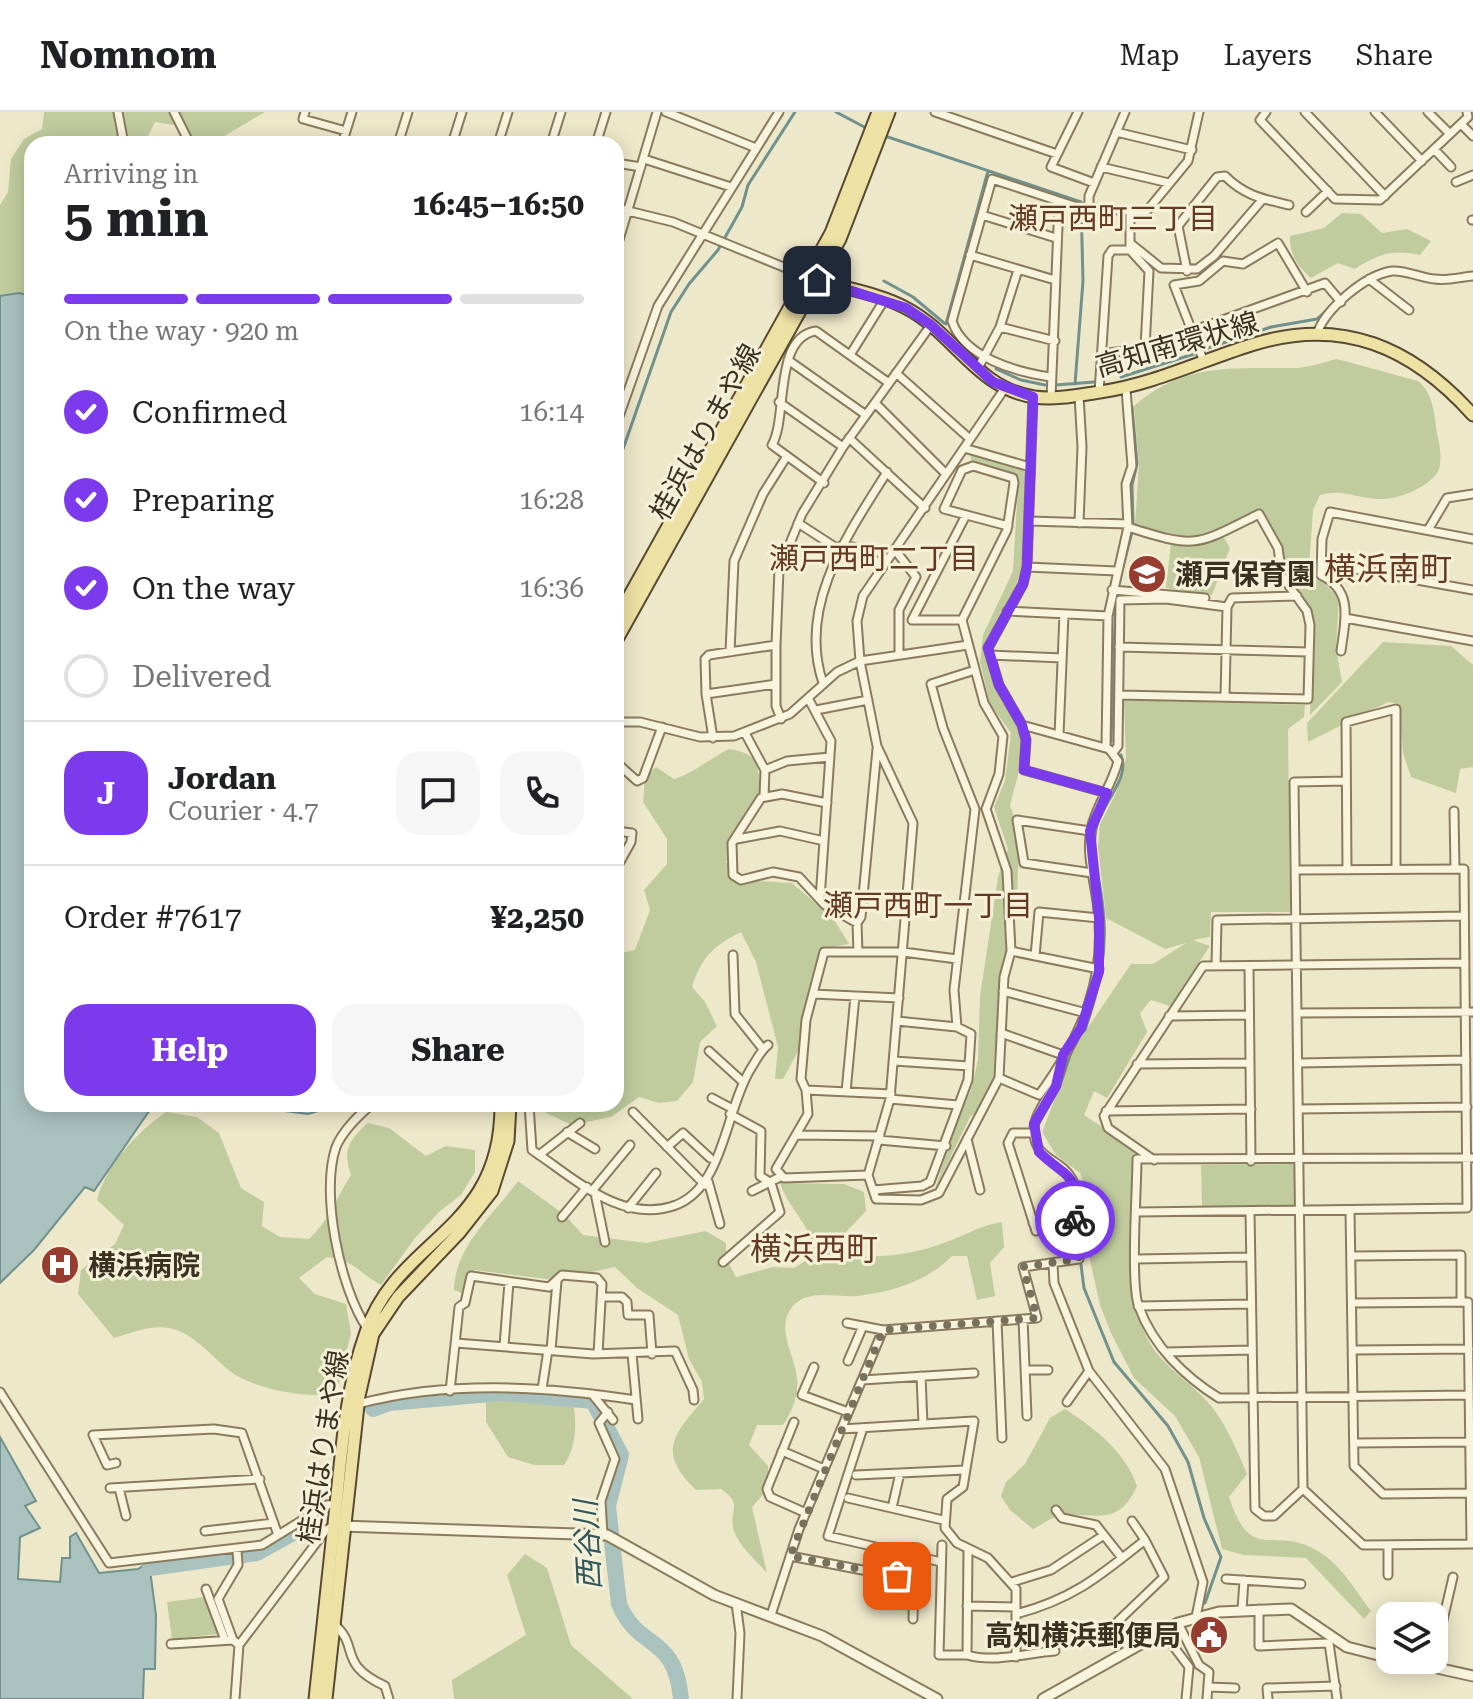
<!DOCTYPE html>
<meta charset="utf-8">
<style>
body{margin:0;font-family:"Roboto Serif","Noto Sans JP",serif;background:#f6f6f6;color:#202124;height:100vh;display:flex;flex-direction:column;font-size:30px;white-space:nowrap}
*{box-sizing:border-box;margin:0}
p{font-size:26px;color:#757577}
.icon{flex:none;width:44px;height:44px;fill:none;stroke:currentColor;stroke-width:2;stroke-linecap:round;stroke-linejoin:round}
.map{position:relative;flex:1;overflow:hidden}
.side{position:absolute;left:24px;top:24px;width:600px;height:976px;display:flex;flex-direction:column;background:#fff;border-radius:24px;box-shadow:0 4px 20px #0003}
.side>*{flex:none}
.controls{position:absolute;left:1376px;top:1490px;display:grid;gap:16px}
.controls a{display:grid;place-items:center;width:72px;height:72px;border-radius:16px;background:#fff;box-shadow:0 4px 20px #0003;font-size:40px}
.pin{position:absolute;display:grid;place-items:center;width:68px;height:68px;color:#fff;margin:-34px;border-radius:16px;box-shadow:0 4px 12px #0006}
.courier{position:absolute;display:grid;place-items:center;width:80px;height:80px;margin:-40px;border:6px solid #7c3aed;border-radius:50%;background:#fff;color:#222;box-shadow:0 2px 10px #0007}
.head em{font-style:normal;font-weight:700}
.head div{display:flex;flex-direction:column-reverse}
.head{display:flex;align-items:center;justify-content:space-between;height:136px;padding:0 40px}
h1{font-size:52px;font-weight:700;line-height:60px}
.bar{display:grid;grid-template-columns:repeat(4,1fr);gap:12px 8px;align-content:center;height:96px;padding:0 40px}
.bar i{height:10px;border-radius:6px;background:#e0e0e0}
.bar .active{background:#7c3aed}
.bar p{grid-column:span 4}
.line{display:flex;align-items:center;gap:20px;padding:0 40px;border-top:2px solid #e0e0e0}
.line div{flex:1}
.round{display:grid;place-items:center;flex:none;width:84px;height:84px;border-radius:24px;background:#f6f6f6}
ol{padding:0 40px;list-style:none}
li{display:flex;align-items:center;gap:24px;height:88px}
li p{margin-inline-start:auto}
li .icon{padding:8px;border-radius:50%;background:#7c3aed;color:#fff;stroke-width:4}
li:last-child{color:#757577}
li i{width:44px;height:44px;border:4px solid #e0e0e0;border-radius:50%}
.cta{display:flex;gap:16px;margin-top:auto;padding:16px 40px}
.cta a{flex:1;height:92px;border-radius:24px;background:#7c3aed;color:#fff;font-size:32px;font-weight:700;line-height:92px;text-align:center}
.cta a+a{background:#f6f6f6;color:#202124}
header{display:flex;align-items:center;gap:48px;box-sizing:border-box;height:112px;padding:0 40px;background:#fff;border-bottom:2px solid #e0e0e0}
header strong{font-size:38px}
nav{display:flex;gap:44px;margin-inline-start:auto;font-size:28px}
.map>svg:first-child{display:block}
</style>
<header>
<strong>Nomnom</strong>
<nav><a>Map</a><a>Layers</a><a>Share</a></nav>
</header>
<div class="map">
<svg width="1473" height="1587" viewBox="0 0 1473 1587">
<rect width="100%" height="100%" fill="#eee8ca"/>
<path fill="#c0cc9e" d="M44,0H265L211,32H199L180,14L155,10L144,32H32V184L18,180L0,186V93L8,80L11,47L24,27L42,17Z
M1342,101L1361,102L1382,121L1407,117L1431,129L1420,143C1393,137 1378,142 1355,157L1338,151L1311,166C1298,155 1289,142 1290,124L1324,116Z
M1337,247L1418,269C1435,283 1434,305 1438,326C1440,335 1442,347 1439,357C1433,374 1397,388 1381,387C1357,387 1344,376 1320,383L1313,398L1309,456L1339,486L1336,536L1342,570L1310,603L1312,513L1284,463L1281,439L1260,399C1199,431 1201,438 1135,412L1139,353L1134,294C1185,250 1232,257 1294,256C1308,256 1324,250 1337,247Z
M970,339L1021,354L1031,371L1025,409L1031,431L990,545L1002,590L1024,612L1022,648L1010,693L1019,720L1017,793L1007,842L995,970L985,994L970,1005L936,1075L956,1009L971,978L978,948L980,884L998,765L1008,737L994,695L1005,669L1011,621L990,592L980,550L983,523L1013,459L1018,373L1004,362L972,353Z
M1222,422L1230,436L1212,483L1166,476L1171,431C1188,436 1207,431 1222,422Z
M1383,530L1451,534L1473,553V655L1460,657L1456,681L1411,665L1403,641L1399,592L1388,590L1308,630L1307,611Z
M1124,588L1305,593L1304,605L1288,617L1290,800H1211L1210,825L1193,828L1210,834L1170,894L1151,888L1140,901L1147,920L1107,986L1094,979L1084,1003L1134,1036C1133,1096 1120,1167 1146,1224C1160,1254 1193,1271 1213,1296C1227,1315 1238,1340 1247,1362L1229,1385C1251,1453 1272,1413 1316,1438C1339,1450 1356,1479 1371,1499L1364,1507L1306,1446L1244,1443L1222,1437L1199,1345L1175,1304L1134,1266L1111,1221L1100,1193L1084,1121L1089,1082L1080,1061L1056,1043L1042,1020L1076,933L1131,852H1153L1186,831L1165,837L1106,806L1098,734L1100,712L1117,679L1126,646Z
M729,637C748,640 756,644 759,663C764,700 743,719 726,750L739,768L792,771L833,806L849,832L823,837L802,907L804,928L783,967H775L778,935L756,850L741,820C714,833 701,846 692,875L705,890L717,914L700,930L693,970L677,989L659,991L639,985L611,1005L572,1013L542,999L554,992H616V842L635,838L650,798L644,778L667,752V727L643,690L645,665L656,655L674,667C694,661 709,647 729,637Z
M166,1000L197,1005L219,1021L241,1076L264,1090L262,1114L280,1125L309,1127C328,1110 337,1085 351,1063C342,1038 349,1028 368,1011L389,1016L426,1044L446,1034L475,1038V1060L461,1083L440,1099L415,1126L381,1173C358,1160 355,1149 327,1145L299,1166L315,1182L346,1192L351,1221L337,1280C313,1289 251,1276 230,1259C212,1245 193,1220 169,1216C151,1213 131,1221 114,1226L78,1182L81,1158L115,1132L124,1113L97,1088C106,1053 137,1020 166,1000Z
M1295,1052L1296,1096L1202,1095L1201,1053Z
M518,1069L565,1103L583,1123L646,1131L706,1119L726,1131V1146L736,1165L773,1155L794,1156L815,1143C811,1111 790,1100 780,1071L844,1072L864,1080L866,1099L846,1120L844,1144C880,1147 916,1142 949,1129C968,1122 981,1113 1002,1110L1004,1135L990,1151L995,1184L977,1188L967,1144H952C928,1169 892,1180 857,1184C837,1186 808,1176 792,1195C775,1217 795,1243 797,1266C799,1283 792,1299 783,1313H757L749,1333L768,1354L767,1378L752,1395L767,1461C757,1449 736,1432 733,1415C730,1395 743,1393 721,1377L696,1378C656,1340 674,1322 704,1287L702,1270L689,1247L678,1203L637,1176L615,1155L554,1168L474,1158L464,1182L454,1178C455,1133 494,1103 518,1069Z
M506,1282L561,1288L574,1296C577,1316 575,1337 564,1353H534L508,1345L486,1310V1287Z
M1065,1297C1095,1316 1126,1341 1137,1374C1116,1421 1088,1396 1056,1405C1048,1407 1040,1414 1033,1417L1010,1398L1001,1384L1006,1370L1025,1352L1050,1306Z
M525,1442L547,1456L571,1533L633,1587H454L452,1568L526,1523L507,1463Z
M205,1485L219,1522L172,1527L167,1490Z"/>
<path fill="#aac2be" stroke="#71918d" stroke-width="2" d="M19,181L32,184V992H165L152,995L94,1079L85,1075L34,1138L0,1171V184Z
M227,992H342L308,1002Z
M0,1325L36,1389L25,1394L40,1416L20,1425L18,1467L60,1470L62,1446H70V1425L76,1421L99,1461L138,1457L149,1450L156,1503L155,1557H144L143,1587H0Z"/>
<g fill="none" stroke-linecap="round" stroke-linejoin="round">
<path stroke="#71918d" stroke-width="3" d="M836,0L868,17
M882,23L1081,90L1083,169L1075,272
M884,169L913,185L944,211
M946,212L988,59
M1205,237L1271,215L1317,207L1329,196
M996,257L1021,268L1045,273
M1121,265L1194,242
M1056,273L1094,270
M1132,295L1137,352L1132,373L1133,411
M616,357L671,200L689,172L718,138L742,95L748,73L795,0
M1120,466L1132,420
M1111,630L1116,483
M1079,924L1085,918C1099,877 1108,841 1103,797C1101,771 1091,743 1096,717C1100,693 1131,667 1121,643
M1039,1011L1059,976L1072,938
M1081,1153L1084,1176L1114,1250L1168,1314L1188,1350L1204,1406L1221,1445L1205,1491"/>
<path stroke="#aac2be" stroke-width="16" d="M373,1297L389,1291L502,1281L593,1289L621,1343L608,1394L619,1492C639,1540 675,1521 681,1587
M150,1456L257,1441L311,1411"/>
<defs>
<path id="minor" d="M118,0L124,32
M174,0L190,32
M305,0L303,7L346,19
M666,0L756,36
M935,0L1057,42
M1078,0L1051,55L1094,71
M1266,0L1260,8L1335,87L1380,88L1468,5L1467,0
M1305,0L1385,84
M1375,0L1422,49
M1428,0L1450,22
M1461,12L1473,24
M1116,20L1192,38
M342,32L352,0
M398,32L408,0
M452,32L462,0
M498,32L508,0
M551,32L561,0
M596,32L606,0
M1434,37L1451,55
M644,47L731,75
M616,51L641,55
M1101,55L1169,71
M1456,70L1473,63
M1089,95V84L1125,0
M616,96L673,110L808,165
M1306,100L1328,79
M982,103L1056,126
M1472,108H1473
M1130,131L1161,156L1197,157L1214,144L1262,88
M616,138L657,0
M1130,138L1149,159L1145,236
M970,143L1055,168
M1187,159L1178,114L1217,65L1225,64C1245,84 1263,87 1289,93
M1369,167L1409,198
M1000,215L1055,229
M1317,222C1325,197 1365,163 1392,159C1406,158 1421,166 1435,167C1447,169 1461,165 1473,164
M1102,242L1145,236L1325,171L1341,190
M850,243L885,187
M788,248L866,303
M1204,250L1174,173L1199,169L1223,149L1243,152L1278,131L1307,180
M977,258L1000,215L1018,158
M896,261L970,327
M1050,265C1017,260 964,246 952,209L992,67L1077,95L1146,100L1188,49L1199,0
M1005,276L863,484L857,509L860,549L877,634L913,711L890,987L868,1063L876,1087L921,1088L939,1081L999,966L1004,865L1011,839L1007,759L986,697L999,662L1003,624L984,591L962,508L1007,418L1014,371L1013,366L973,354L962,358L944,397L1008,414
M1099,280L1108,144L1112,138H1130V99
M1079,284L1082,335L1079,411
M1051,286L1059,90
M779,290L843,335
M875,291L946,362
M616,313L658,194L779,0
M849,326L925,396
M964,336L1030,355
M824,371L772,333C788,306 773,225 816,219L889,271
M1029,409L1128,412
M798,411L835,435H853L884,454
M1428,418L1447,386L1473,382
M895,438L916,465L899,498V543
M1322,451L1473,478
M1027,455L1116,459
M1112,478L1205,486
M1227,495L1232,486L1297,484
M1007,499L1108,504
M1345,506L1473,529
M962,508H912L966,403
M1119,535L1309,540
M1341,539C1345,508 1354,479 1321,463L1322,427L1330,400L1473,427
M730,540L734,449L763,382L787,344
M990,543L1062,546
M823,571C797,494 848,422 887,360
M706,582L776,572
M1119,583L1308,587L1310,513L1307,499L1282,464L1278,436L1259,402C1195,434 1197,437 1128,415
M808,586L831,629L820,787
M816,598L868,588
M781,607L776,594V533L779,458L802,402L843,335L931,213
M616,610H640L700,625L734,624L790,602L837,560L860,549L968,533
M1022,613L1026,628L1024,658L1107,681
M745,621L765,658L764,685
M1059,623L1064,502
M713,626L706,582L705,547L709,543L776,533
M1106,636L1108,504L1128,415L1126,372L1132,354L1126,277
M1113,641L1118,634L1120,488L1166,487L1227,495L1225,585
M616,650L637,669L643,666L662,615
M765,658L787,649L830,645
M1346,669L1294,670L1303,1377L1363,1433L1473,1432
M827,691L782,682L761,686L732,731L733,763L741,768L773,760L799,765L825,793L857,811L858,840
M1454,699L1455,757
M616,719L632,721L631,730L616,757
M1090,719L1017,708L1024,751L1092,761
M737,727L780,719L824,729
M1347,758L1346,610L1396,597V757
M857,811L861,805L877,637
M1011,839L1099,857
M733,843L735,902L763,937
M1035,844L1039,800L1099,806
M1216,854L1217,808L1464,804
M1249,854L1251,1049
M1003,879L1086,901
M813,882L899,886
M1298,901L1473,900
M1169,904L1249,903
M957,915L954,878L975,697L943,616L931,572L975,558
M709,939L743,970
M894,949L969,954
M1299,951L1466,948
M1137,952L1250,951
M999,966L1039,983C1082,924 1108,865 1097,790C1094,767 1086,740 1091,717C1096,693 1112,674 1118,649L1109,637L1022,613L999,573L988,536L1023,472L1027,455L1033,285
M806,978L891,982
M846,980L855,884
M712,986L731,996
M890,987L958,993
M529,992L532,1038C574,1066 622,1113 676,1093C724,1074 725,1000 750,958C756,949 760,939 768,933
M1299,997L1467,995
M1106,999L1251,997
M633,1000L705,1073
M567,1020L595,1037
M1034,1021H1013L1008,1031L1036,1119
M796,1023L880,1024
M967,1027L980,1078
M879,1028L946,1034
M667,1035L683,1021L710,1046
M539,1043L580,1011
M1154,1048L1108,1016L1104,1004L1203,854L1465,851
M868,1063L784,1066L776,1057L808,1002L806,978L801,967L806,908L824,840H903L957,847
M708,1069L720,1112
M873,1078L922,1074L930,1070L968,968L971,922L957,915L897,909
M592,1079L630,1033
M752,1079L782,1064
M595,1081L605,1130
M628,1096L656,1061
M1350,1098L1354,1354L1383,1382L1471,1381
M1250,1099L1255,1397L1264,1404H1274L1303,1377
M1137,1100L1467,1096L1464,757L1297,758
M562,1105L587,1075
M1033,1111L1075,1106
M1352,1144L1461,1143V1190
M1137,1147L1250,1145
M723,1150L780,1100L771,1071L760,1064L761,1019L730,1002
M1053,1151L1054,1171L1089,1259L1165,1357L1203,1470L1196,1505
M602,1185H622L627,1190L628,1203H649L652,1242
M1353,1191L1468,1190L1471,1432
M1138,1194L1250,1192
M1023,1207L1027,1304
M997,1209L1002,1326
M847,1211L883,1218L1037,1206L1023,1155L1079,1147C1078,1137 1074,1126 1074,1116C1074,1100 1080,1082 1072,1067C1060,1045 1032,1048 1034,1016C1035,996 1062,973 1063,943L1001,921
M367,1216C340,1176 320,1081 336,1035C343,1018 358,1004 372,992
M456,1231L593,1242L675,1239L693,1278L694,1288
M504,1234L509,1170
M551,1238L557,1169
M1353,1238L1469,1237
M1166,1240L1251,1238
M632,1242L638,1307
M848,1249L863,1214
M814,1255L802,1283L848,1300
M1025,1258H1048
M921,1264L923,1312
M862,1268L974,1261
M542,1277L548,1238
M450,1279L459,1195L465,1191L471,1164L549,1175L562,1163L597,1166L602,1172L598,1242
M0,1280L109,1451L262,1433L327,1393L337,1392
M592,1282L613,1308
M1469,1283L1219,1286C1185,1265 1153,1234 1139,1195C1130,1174 1137,1076 1137,1047L1473,1046
M1067,1290L1089,1259
M358,1292C448,1268 545,1274 636,1288
M794,1310L767,1377L770,1385L806,1401
M863,1316L828,1424L941,1450
M841,1317L974,1309L963,1375L947,1387L945,1416L957,1431L988,1446L1016,1477V1545
M1354,1331L1470,1330
M782,1339L824,1357
M116,1351L107,1353L93,1323L214,1317L242,1321L278,1423
M856,1363L965,1358
M110,1376L260,1367
M119,1376L126,1404
M848,1386L943,1408
M892,1396L900,1361
M1056,1398L1062,1406L1096,1413L1122,1446
M1132,1409L1145,1428
M205,1419L274,1411
M603,1422L601,1389L615,1347L599,1311L608,1300
M942,1433L939,1543H967
M237,1437L238,1453L218,1487L233,1528L239,1533
M968,1437L967,1543C995,1551 1027,1541 1055,1539
M790,1444L914,1468L913,1507
M1388,1463V1433
M1226,1467L1301,1472
M1012,1470L1051,1458L1104,1423
M206,1477L225,1528
M736,1491L740,1521L737,1587
M967,1494L1016,1495
M1259,1497V1534L1327,1531
M1242,1498L1244,1468
M1016,1502C1073,1487 1100,1464 1145,1428L1164,1465L1114,1513L1128,1536
M771,1503L799,1417L883,1218
M1178,1511L1199,1553L1209,1560L1207,1587
M335,1513C360,1535 337,1552 385,1574L389,1587
M1162,1519L1189,1555L1186,1587
M1329,1531L1337,1587
M171,1532L233,1528
M1434,1547L1453,1465
M1208,1575L1235,1576
M235,1587L239,1533L326,1418L334,1414
M1268,1587L1267,1576L1336,1574"/>
<path id="tertiary" d="M341,1414L607,1423L714,1483L822,1524L937,1587
M1401,1548L1473,1564
M1043,1587L1178,1511L1219,1500L1291,1497L1347,1535L1390,1546"/>
<path id="primary" d="M808,165C840,176 876,180 906,196C954,221 976,276 1034,285C1056,288 1079,283 1100,280C1154,272 1200,249 1251,233C1342,204 1412,235 1473,303
M616,508L831,121L878,0
M616,529L840,127L889,0
M315,1587C322,1522 329,1458 336,1393C342,1335 346,1276 366,1220C398,1125 502,1121 501,992
M326,1587L359,1284L373,1222L398,1185L459,1121L492,1079L508,1029L510,992"/>
</defs>
<use href="#minor" stroke="#8a7b5e" stroke-width="11"/>
<use href="#tertiary" stroke="#8a7b5e" stroke-width="13"/>
<use href="#primary" stroke="#584932" stroke-width="15"/>
<use href="#minor" stroke="#f8f4dd" stroke-width="7"/>
<use href="#tertiary" stroke="#f8f4dd" stroke-width="9"/>
<use href="#primary" stroke="#eee1a4" stroke-width="11"/>
</g>
<g fill="none" stroke-linecap="round" stroke-linejoin="round">
<path stroke="#7a715c" stroke-width="8" stroke-dasharray="0 14.4" d="M897,1464L790,1444L883,1218L1037,1206L1023,1155L1079,1147L1075,1108"/>
<path stroke="#7c3aed" stroke-width="10" d="M817,168L906,196L931,213L993,270L1033,285L1027,455L1023,472L988,536L999,573L1022,613L1026,628L1024,658L1107,681L1090,719L1099,806V860L1081,916L1063,943L1056,974L1034,1012L1039,1040C1068,1068 1080,1060 1075,1108"/>
</g>
<defs>
<symbol id="school-disc" viewBox="-11 -11 22 22"><circle r="9.5" fill="#973d30" stroke="#f5f1d9"/><path d="M0-5L7-2L0 1L-7-2ZM-4 1L0 2.5L4 1V4Q0 6-4 4Z" fill="#fff"/></symbol>
<symbol id="hospital-disc" viewBox="-11 -11 22 22"><circle r="9.5" fill="#973d30" stroke="#f5f1d9"/><path d="M-5-5h3v3.5h4V-5h3V5h-3V1.5h-4V5h-3Z" fill="#fff"/></symbol>
<symbol id="civic-disc" viewBox="-11 -11 22 22"><circle r="9.5" fill="#973d30" stroke="#f5f1d9"/><path d="M-.6-6.5H3V-4.5H.6V-3L4-1V1h2V6H-6V1h2V-1L-.6-3ZM-1.2 2.5V6h2.4V2.5Z" fill="#fff"/></symbol>
</defs>
<g fill-rule="evenodd">
<use href="#school-disc" x="1125" y="440" width="44" height="44"/>
<use href="#hospital-disc" x="38" y="1131" width="44" height="44"/>
<use href="#civic-disc" x="1187" y="1501" width="44" height="44"/>
</g>
<g text-anchor="middle" stroke-width="6" stroke-linejoin="round" paint-order="stroke">
<g font-size="28" fill="#3b3121" stroke="#f5f1d9">
<text transform="translate(1177 232) rotate(-16)" y="10">高知南環状線</text>
<text transform="translate(705 320) rotate(-61)" y="10">桂浜はりまや線</text>
<text transform="translate(323 1335) rotate(-81)" y="10">桂浜はりまや線</text>
</g>
<g font-size="28" font-weight="bold" fill="#3b3121" stroke="#f5f1d9" text-anchor="start">
<text x="1175" y="472">瀬戸保育園</text>
<text x="88" y="1163">横浜病院</text>
<text x="1181" y="1533" text-anchor="end">高知横浜郵便局</text>
</g>
<g font-size="30" fill="#663922" stroke="#f5f1d9">
<text x="1113" y="117">瀬戸西町三丁目</text>
<text x="874" y="457">瀬戸西町二丁目</text>
<text x="928" y="804">瀬戸西町一丁目</text>
</g>
<g font-size="30" font-style="italic" fill="#31575a" stroke="#f5f1d9">
<text transform="translate(588 1433) rotate(-93)" y="10">西谷川</text>
</g>
<g font-size="32" fill="#663922" stroke="#f5f1d9">
<text x="1388" y="468">横浜南町</text>
<text x="814" y="1148">横浜西町</text>
</g>
</g>
</svg>
<div class="controls">
<a><svg class="icon" aria-label="layers" viewBox="0 0 24 24"><path d="M12 4l9 5-9 5-9-5zM3 14l9 5 9-5"/></svg></a>
</div>
<div class="pin" style="left:897px;top:1464px;background:#ea580c"><svg class="icon" aria-label="bag" viewBox="0 0 24 24"><path d="M5 8h14l-1 12H6zM9 8a3 3 0 0 1 6 0"/></svg></div>
<div class="pin" style="left:817px;top:168px;background:#1f2937"><svg class="icon" aria-label="home" viewBox="0 0 24 24"><path d="M3 11l9-7 9 7M6 9v11h12V9"/></svg></div>
<div class="courier" style="left:1075px;top:1108px"><svg class="icon" aria-label="bike" viewBox="0 0 24 24"><circle cx="6" cy="16" r="4"/><circle cx="18" cy="16" r="4"/><path d="M6 16l4-8h5l3 8M10 8l3 8H6M13 5h3"/></svg></div>
<section class="side">
<div class="head"><div><h1>5 min</h1><p>Arriving in</p></div><em>16:45–16:50</em></div>
<div class="bar"><i class="active"></i><i class="active"></i><i class="active"></i><i></i><p>On the way · 920 m</p></div>
<ol>
<li><svg class="icon" aria-label="check" viewBox="0 0 24 24"><path d="M5 12l5 5 9-10"/></svg>Confirmed<p>16:14</p></li>
<li><svg class="icon" aria-label="check" viewBox="0 0 24 24"><path d="M5 12l5 5 9-10"/></svg>Preparing<p>16:28</p></li>
<li><svg class="icon" aria-label="check" viewBox="0 0 24 24"><path d="M5 12l5 5 9-10"/></svg>On the way<p>16:36</p></li>
<li><i></i>Delivered</li>
</ol>
<div class="line" style="height:144px"><b class="round" style="background:#7c3aed;color:#fff">J</b><div><b>Jordan</b><p>Courier · 4.7</p></div><a class="round"><svg class="icon" aria-label="chat" viewBox="0 0 24 24"><path d="M4 5h16v11H9l-5 4z"/></svg></a><a class="round"><svg class="icon" aria-label="phone" viewBox="0 0 24 24"><path d="M5 4h4l2 5-3 2q2 4 5 5l2-3 5 2v4C11 20 4 13 5 4z"/></svg></a></div>
<div class="line" style="height:104px"><div>Order #7617</div><b>¥2,250</b></div>
<div class="cta"><a>Help</a><a>Share</a></div>
</section>
</div>
